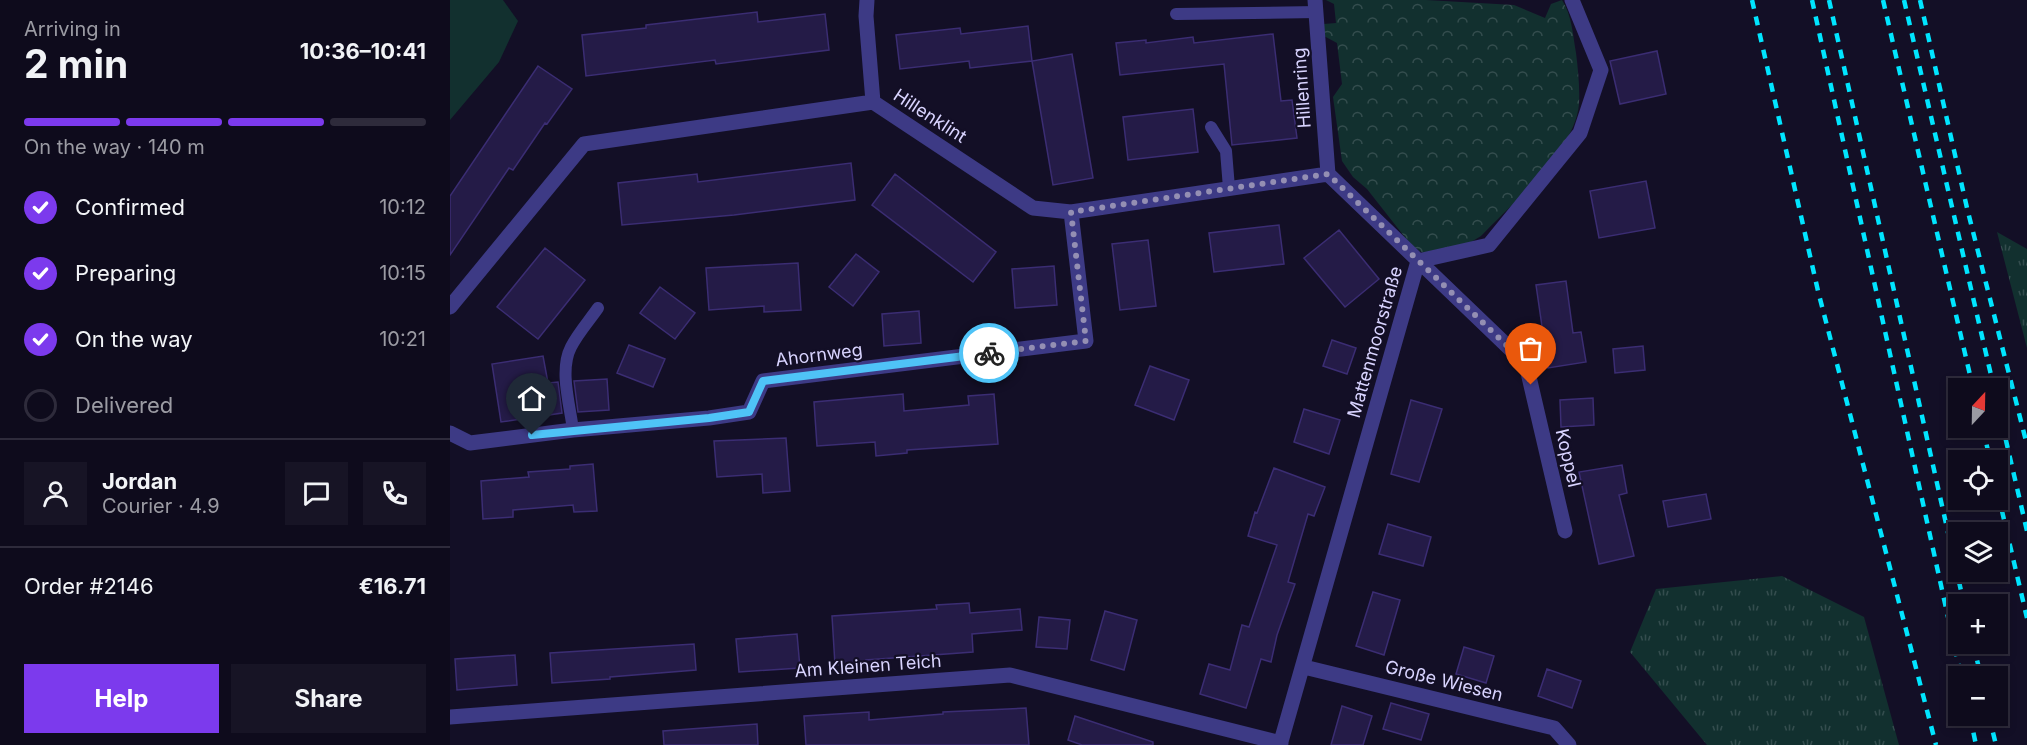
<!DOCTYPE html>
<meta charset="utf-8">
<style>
body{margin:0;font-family:Inter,sans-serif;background:#171425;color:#f1f3f6;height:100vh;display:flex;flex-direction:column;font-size:22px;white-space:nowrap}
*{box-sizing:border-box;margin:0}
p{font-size:20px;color:#9b9ba3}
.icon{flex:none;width:33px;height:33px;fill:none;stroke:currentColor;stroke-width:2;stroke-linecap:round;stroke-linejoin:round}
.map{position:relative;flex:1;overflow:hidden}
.details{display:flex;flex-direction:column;background:#0e0b1c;width:450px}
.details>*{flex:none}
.needle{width:39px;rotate:22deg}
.fabs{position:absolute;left:1498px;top:378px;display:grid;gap:12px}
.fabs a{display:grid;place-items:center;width:60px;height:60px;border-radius:0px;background:#0e0b1c;box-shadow:0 3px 9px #0003,0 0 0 2px #2e2b3b;font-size:30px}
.pin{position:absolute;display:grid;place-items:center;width:51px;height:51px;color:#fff;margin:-62px -26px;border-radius:50% 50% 50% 0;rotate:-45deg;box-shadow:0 0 6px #0007}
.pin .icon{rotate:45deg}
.courier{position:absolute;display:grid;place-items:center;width:60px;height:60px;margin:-30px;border:4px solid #4fc3f7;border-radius:50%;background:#fff;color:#222;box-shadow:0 2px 8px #0007}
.overview em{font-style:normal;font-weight:700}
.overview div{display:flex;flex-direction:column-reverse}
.overview{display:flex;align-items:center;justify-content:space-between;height:102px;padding:0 24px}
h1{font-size:39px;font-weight:700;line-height:45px}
.bar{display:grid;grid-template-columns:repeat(4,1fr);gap:9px 6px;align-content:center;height:72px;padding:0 24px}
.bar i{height:8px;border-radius:4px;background:#2e2b3b}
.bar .selected{background:#7c3aed}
.bar p{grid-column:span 4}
.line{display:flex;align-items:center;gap:15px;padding:0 24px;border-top:2px solid #2e2b3b}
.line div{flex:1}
.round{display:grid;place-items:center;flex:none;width:63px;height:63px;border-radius:0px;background:#171425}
ol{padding:0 24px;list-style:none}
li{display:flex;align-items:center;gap:18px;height:66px}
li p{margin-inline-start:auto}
li .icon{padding:6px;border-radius:50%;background:#7c3aed;color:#fff;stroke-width:4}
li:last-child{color:#9b9ba3}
li i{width:33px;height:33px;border:3px solid #2e2b3b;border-radius:50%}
.action{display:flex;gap:12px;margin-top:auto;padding:12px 24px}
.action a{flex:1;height:69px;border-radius:0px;background:#7c3aed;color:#fff;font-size:24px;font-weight:700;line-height:69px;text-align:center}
.action a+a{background:#171425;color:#f1f3f6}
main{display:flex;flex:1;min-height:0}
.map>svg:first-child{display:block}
</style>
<main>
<section class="details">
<div class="overview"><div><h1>2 min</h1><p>Arriving in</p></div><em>10:36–10:41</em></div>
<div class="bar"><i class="selected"></i><i class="selected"></i><i class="selected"></i><i></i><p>On the way · 140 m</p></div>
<ol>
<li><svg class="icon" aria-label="check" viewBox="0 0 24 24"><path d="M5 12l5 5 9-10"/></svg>Confirmed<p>10:12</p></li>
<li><svg class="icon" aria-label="check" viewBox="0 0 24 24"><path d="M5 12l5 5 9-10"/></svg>Preparing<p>10:15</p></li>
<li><svg class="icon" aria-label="check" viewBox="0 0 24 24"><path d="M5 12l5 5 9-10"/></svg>On the way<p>10:21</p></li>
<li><i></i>Delivered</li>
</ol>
<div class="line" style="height:108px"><a class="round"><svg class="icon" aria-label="person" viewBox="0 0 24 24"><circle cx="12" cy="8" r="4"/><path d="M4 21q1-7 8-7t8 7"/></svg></a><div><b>Jordan</b><p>Courier · 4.9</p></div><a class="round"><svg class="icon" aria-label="chat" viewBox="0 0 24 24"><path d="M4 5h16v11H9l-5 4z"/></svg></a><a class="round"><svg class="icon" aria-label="phone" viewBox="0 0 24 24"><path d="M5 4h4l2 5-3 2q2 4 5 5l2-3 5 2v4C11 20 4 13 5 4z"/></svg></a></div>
<div class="line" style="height:78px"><div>Order #2146</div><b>€16.71</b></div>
<div class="action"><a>Help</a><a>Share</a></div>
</section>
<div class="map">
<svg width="1577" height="745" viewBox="0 0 1577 745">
<defs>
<pattern id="grass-tufts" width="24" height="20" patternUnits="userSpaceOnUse" patternTransform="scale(1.5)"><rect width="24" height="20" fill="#12302f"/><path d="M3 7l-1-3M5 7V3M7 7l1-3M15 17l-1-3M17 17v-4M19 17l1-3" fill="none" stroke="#344d4e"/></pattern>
<pattern id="park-crowns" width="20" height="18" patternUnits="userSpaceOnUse" patternTransform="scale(1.5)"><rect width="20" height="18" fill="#12302f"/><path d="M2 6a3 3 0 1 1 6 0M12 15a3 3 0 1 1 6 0" fill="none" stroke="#344d4e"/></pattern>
</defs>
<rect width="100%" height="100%" fill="#130f26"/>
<path fill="url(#grass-tufts)" d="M1547,232L1577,249V348Z
M1332,576L1414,617L1449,745H1257L1180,652L1206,589Z"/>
<path fill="url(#park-crowns)" d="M876,0H976L1064,5L1095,18L1101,4L1112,0C1122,15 1123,36 1126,53C1128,69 1130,88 1129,104C1125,151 1062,203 1031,236L1016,245L979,257L961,245L917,189L903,177L892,161L883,97L892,84L887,43L874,36V24L886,23L884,4Z"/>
<path fill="#12302f" d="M0,0H53L68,21L49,62L0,120Z"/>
<path fill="#241b47" stroke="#3b2d73" stroke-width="1.5" d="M307,12L308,22L375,14L379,50L266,64L265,60L136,76L132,35L196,28V25Z
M578,26L582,61L520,68L519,61L450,69L446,35L510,28L511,34Z
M823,34L831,101L842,100L847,138L782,145L774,64L670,75L666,43L696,40V43L743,37L744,43Z
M1207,51L1216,94L1170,104L1160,61Z
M622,54L643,178L603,185L582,61Z
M88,66L122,89L97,124L95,123L63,170L59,168L0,255V196Z
M743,109L748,152L678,160L673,117Z
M401,163L405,200L284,215L172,225L168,183L247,174L248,182Z
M445,174L546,252L523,282L422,205Z
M1196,181L1205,228L1149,238L1140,191Z
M829,225L834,264L764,272L759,233Z
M889,230L929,279L895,307L854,258Z
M698,240L706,306L670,310L662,244Z
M95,248L135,280L88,339L47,307Z
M406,254L429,272L403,306L379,287Z
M348,263L351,310L314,312V306L259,310L256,268Z
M604,266L607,305L565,308L562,269Z
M1116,281L1123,333L1131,332L1136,362L1098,368L1086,285Z
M210,287L245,313L225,339L190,313Z
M469,311L471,343L434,346L432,314Z
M882,340L906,348L897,374L873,366Z
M179,345L215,359L203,387L167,373Z
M1193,346L1195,370L1165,373L1163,349Z
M93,356L98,383L108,382L112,413L51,422L42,364Z
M700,366L739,380L724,420L685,405Z
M157,379L159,410L128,412L124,381Z
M453,394L454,411L519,405L518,396L544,394L548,444L457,450V453L426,456L425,442L367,446L364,402Z
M1143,398L1144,425L1111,427L1110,400Z
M961,400L992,409L969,482L941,474Z
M854,409L890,420L879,454L844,442Z
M336,438L340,491L313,493L312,474L267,477L264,441Z
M143,464L147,511L124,512L123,505L63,510V517L33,519L31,481L79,477L78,472L120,469V466Z
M1172,465L1177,493L1169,495L1184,556L1149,564L1129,472Z
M824,468L875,487L864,516L858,514L838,582L845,584L827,635L821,662L811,659L796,708L750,694L759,664L780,670L792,625L799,627L827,545L798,536L805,512L807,513Z
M1256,494L1261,519L1218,527L1213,501Z
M938,524L981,537L973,566L929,554Z
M923,592L950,600L934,655L906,646Z
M519,603L520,613L570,609L572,630L522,634L523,652L416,660V663L385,665L382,616L487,609L486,605Z
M655,611L687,620L674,670L641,660Z
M589,617L620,620L617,649L586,647Z
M347,634L350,668L289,672L286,639Z
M244,644L246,670L160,677V679L102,683L100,653Z
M1014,647L1044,656L1036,683L1006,674Z
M65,655L67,685L7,690L5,659Z
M1097,669L1131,681L1122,708L1088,696Z
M941,703L979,714L971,740L933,729Z
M892,706L922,716L913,745H881Z
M576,708L579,745H356L354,716L419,712V720L493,714V712Z
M625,716L703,742V745H632L618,740Z
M307,724L308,745H214L213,731Z"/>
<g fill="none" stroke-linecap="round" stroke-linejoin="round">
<path stroke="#3d3a85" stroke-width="12" d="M726,14L867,12
M761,127L776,151L779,188
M123,430C120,405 109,370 121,347C128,333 139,321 148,308"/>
<path stroke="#3d3a85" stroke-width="15" d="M417,0L416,16L423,102
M865,0L878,174
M0,307L134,144L423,102L583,208L621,212L878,174L1076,364L1115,531
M0,433L20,443L123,430L259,418L299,412L313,381L636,341L621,212
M854,667L1104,728L1119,745
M0,717L560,675L831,743
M830,745L968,261L1039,245L1130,133L1151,70L1122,0"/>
<path stroke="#00e5ff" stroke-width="4.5" stroke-dasharray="9 8" stroke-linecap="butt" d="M1302,0L1368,291L1486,745
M1362,0L1511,676
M1379,0L1514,604
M1433,0L1523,388
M1454,0L1544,388
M1470,0L1517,208L1577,445
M1548,406L1577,531
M1533,428L1540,460
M1548,494L1577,618
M1523,644L1531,676
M1520,716L1526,745
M1539,716L1546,745"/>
</g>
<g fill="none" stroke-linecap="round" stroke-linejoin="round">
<path stroke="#948fb3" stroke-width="6" stroke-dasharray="0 10.8" d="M539,353L636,341L621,212L878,174L1076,364L1081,385"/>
<path stroke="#4fc3f7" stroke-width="8" d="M82,435L259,418L299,412L313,381L539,353"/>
</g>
<g text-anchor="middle" stroke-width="4.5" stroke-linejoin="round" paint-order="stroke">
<g font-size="18" fill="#d9d4ff" stroke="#130f26">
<text transform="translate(852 88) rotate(-94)" y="6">Hillenring</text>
<text transform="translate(480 116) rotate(33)" y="6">Hillenklint</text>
<text transform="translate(925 342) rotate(-74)" y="6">Mattenmoorstraße</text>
<text transform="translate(369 355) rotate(-7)" y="6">Ahornweg</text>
<text transform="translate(1118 458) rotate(77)" y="6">Koppel</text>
<text transform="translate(418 666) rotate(-4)" y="6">Am Kleinen Teich</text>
<text transform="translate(994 681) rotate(14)" y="6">Große Wiesen</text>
</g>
</g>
</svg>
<div class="fabs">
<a><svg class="needle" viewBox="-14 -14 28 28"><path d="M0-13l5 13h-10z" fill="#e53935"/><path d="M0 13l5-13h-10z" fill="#9b9ba3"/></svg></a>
<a><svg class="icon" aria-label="locate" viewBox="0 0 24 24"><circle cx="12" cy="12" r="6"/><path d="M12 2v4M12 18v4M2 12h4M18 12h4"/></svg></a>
<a><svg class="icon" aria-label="layers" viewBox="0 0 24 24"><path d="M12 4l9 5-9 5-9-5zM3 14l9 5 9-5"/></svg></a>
<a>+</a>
<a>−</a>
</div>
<div class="pin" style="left:1081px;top:385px;background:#ea580c"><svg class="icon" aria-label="bag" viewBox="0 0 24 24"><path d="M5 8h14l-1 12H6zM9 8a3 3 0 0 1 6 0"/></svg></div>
<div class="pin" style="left:82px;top:435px;background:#1f2937"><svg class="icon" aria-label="home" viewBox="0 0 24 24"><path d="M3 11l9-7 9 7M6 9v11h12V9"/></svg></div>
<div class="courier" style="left:539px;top:353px"><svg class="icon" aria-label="bike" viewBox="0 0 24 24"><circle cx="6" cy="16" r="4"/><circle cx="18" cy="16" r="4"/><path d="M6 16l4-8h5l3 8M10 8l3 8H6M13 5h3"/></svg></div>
</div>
</main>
